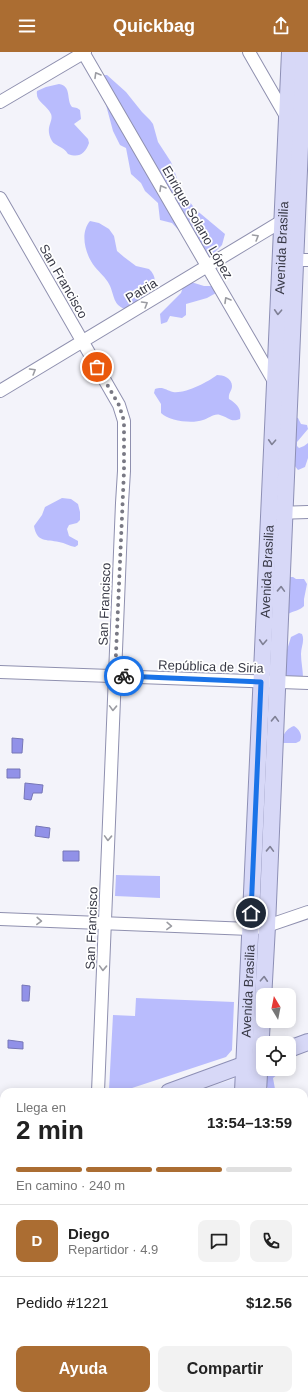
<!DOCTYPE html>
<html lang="es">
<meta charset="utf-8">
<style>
body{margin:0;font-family:Arial,sans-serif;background:#f2f2f2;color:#222;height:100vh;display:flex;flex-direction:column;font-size:15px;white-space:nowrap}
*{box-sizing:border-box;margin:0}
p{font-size:13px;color:#767676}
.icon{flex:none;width:22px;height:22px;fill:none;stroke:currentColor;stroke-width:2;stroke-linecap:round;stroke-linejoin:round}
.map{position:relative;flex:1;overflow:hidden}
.side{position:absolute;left:0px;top:1036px;width:308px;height:312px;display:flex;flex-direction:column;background:#fff;border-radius:12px 12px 0 0;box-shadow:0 2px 10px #0003}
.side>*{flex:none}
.needle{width:26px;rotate:350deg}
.fabs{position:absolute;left:256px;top:936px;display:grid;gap:8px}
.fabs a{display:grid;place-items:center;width:40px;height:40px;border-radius:8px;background:#fff;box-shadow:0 2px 10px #0003;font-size:20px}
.pin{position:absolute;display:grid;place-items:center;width:34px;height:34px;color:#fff;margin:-17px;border:2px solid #fff;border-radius:50%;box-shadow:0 1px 4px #0007}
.courier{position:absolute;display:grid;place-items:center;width:40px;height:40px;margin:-20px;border:3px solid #1a73e8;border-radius:50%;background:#fff;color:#222;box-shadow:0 1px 5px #0007}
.headline em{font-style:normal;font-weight:600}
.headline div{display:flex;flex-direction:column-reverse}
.headline{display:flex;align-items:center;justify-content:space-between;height:68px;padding:0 16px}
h1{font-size:26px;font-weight:600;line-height:30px}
.bar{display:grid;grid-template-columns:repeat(4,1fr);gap:6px 4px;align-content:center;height:48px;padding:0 16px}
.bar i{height:5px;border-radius:3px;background:#e0e0e0}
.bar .selected{background:#ab6d32}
.bar p{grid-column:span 4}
.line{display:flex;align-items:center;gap:10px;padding:0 16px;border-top:1px solid #e0e0e0}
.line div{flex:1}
.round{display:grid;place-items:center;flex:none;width:42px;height:42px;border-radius:8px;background:#f2f2f2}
.button{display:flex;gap:8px;margin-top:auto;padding:8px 16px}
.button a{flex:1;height:46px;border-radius:8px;background:#ab6d32;color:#fff;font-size:16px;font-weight:600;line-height:46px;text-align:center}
.button a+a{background:#f2f2f2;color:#222}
header{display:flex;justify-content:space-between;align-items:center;height:52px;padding:0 16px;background:#ab6d32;color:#fff;font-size:18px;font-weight:600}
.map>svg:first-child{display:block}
</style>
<header><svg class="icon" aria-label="menu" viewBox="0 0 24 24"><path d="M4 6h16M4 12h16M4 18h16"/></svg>Quickbag<svg class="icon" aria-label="share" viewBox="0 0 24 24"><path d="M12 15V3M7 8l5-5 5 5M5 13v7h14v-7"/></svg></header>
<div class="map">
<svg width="308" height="1348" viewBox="0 0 308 1348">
<rect width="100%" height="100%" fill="#f3f3fa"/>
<path fill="#e4e6fe" d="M236,1026L235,1040H194Z"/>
<path fill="#b9bcfd" d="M102,23H107L126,40L142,60L150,68L153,72L158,90L171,110L178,129L187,146L195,157L225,182L222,193L210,205L199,189L186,186L172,171L160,168L158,151L145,139L141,131L131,122L126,96L120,93L113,79L106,53L96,34Z
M59,32C72,34 66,48 72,55L77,56L80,58L81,67L74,72L88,87L89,91C85,102 79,106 68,102C63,94 55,94 52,89C44,75 54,70 51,62C47,53 35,50 37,39L46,35Z
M90,169L99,171L109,177L114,184L117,199L124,205L136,214L149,217C166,233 141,249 128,258C112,254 115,243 109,232C106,226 100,221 95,215C86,204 79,182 90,169Z
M191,230L204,234H213L216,241L207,246L186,252V263L182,266L170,264L167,270L161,272L160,262L181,241L184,232Z
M217,323C223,323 232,326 232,334C232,339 228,341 229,347C237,352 242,357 240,367C231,371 228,365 220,363C214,361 208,367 203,368C192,372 169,369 161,361V352L154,341L155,337C163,334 166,338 173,340C185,342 208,330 217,323Z
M294,365L298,366L301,372L307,373L308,377L297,390V394L299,396L304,394L308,391V406L305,415L298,418L294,413Z
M62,446L71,447L78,452L80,460V468L77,471L69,473L67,477L69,484L78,489V493L75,495C69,494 65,491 59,490C46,487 37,491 34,474L42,463L45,455Z
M289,525H293L296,527H304L307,532L304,547V554C301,558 293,559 288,562Z
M299,581L302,582C305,589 301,595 301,602C301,610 303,618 303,626C296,626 291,624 284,623L286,601L291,585Z
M294,674C299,677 303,683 300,689L296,691H283L282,686C285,680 288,676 294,674Z
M116,823L160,824V846L115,844Z
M136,946L234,950L232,998L226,1005L120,1040H112L109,1038L113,963L135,964Z
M265,1017H277L278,1022L273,1026L275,1037L273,1039L269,1038L265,1032Z"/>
<path fill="#9191e8" stroke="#7676b7" d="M12,686L23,687L22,701H12Z
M7,717H20V726H7Z
M25,731L43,733L42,741H33L31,748L24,747Z
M36,774L50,776L49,786L35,784Z
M63,799H79V809H63Z
M22,933L30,934L29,949H22Z
M8,988L23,990V997L8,996Z"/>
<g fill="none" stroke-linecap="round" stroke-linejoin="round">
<defs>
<path id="minor" d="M83,0L275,331
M249,0L287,66
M0,50L85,0
M0,146L119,353L124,369V419L122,451L98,1040
M287,208H308
M0,339L287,166
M276,461L308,460
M0,620L308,631
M0,867L250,877L267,874L308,860
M304,1144L308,1143
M0,1326H4
M85,1348V1344"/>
<g id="major">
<path d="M289,997L308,990"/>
<path d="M169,1040L254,1009"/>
<path id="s1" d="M243,1040L290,0"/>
<path d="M258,1040L267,874L304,0"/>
<path d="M0,1097L4,1096"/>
<path d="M232,1348V1344"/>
<path d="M246,1348V1344"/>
</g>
</defs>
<use href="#minor" stroke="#8f90af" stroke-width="14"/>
<use href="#major" stroke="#8d8fb5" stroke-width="18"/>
<use href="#minor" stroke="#fff" stroke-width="12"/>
<use href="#major" stroke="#d7d8f7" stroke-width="16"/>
</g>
<defs><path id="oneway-chevron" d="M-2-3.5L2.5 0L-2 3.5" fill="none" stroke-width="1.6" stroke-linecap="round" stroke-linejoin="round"/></defs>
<g stroke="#9b9ca2">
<use href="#oneway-chevron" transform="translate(97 23) rotate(-120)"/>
<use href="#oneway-chevron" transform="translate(162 136) rotate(-120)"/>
<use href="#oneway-chevron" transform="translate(256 185) rotate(-31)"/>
<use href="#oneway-chevron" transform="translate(227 248) rotate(-120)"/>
<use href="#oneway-chevron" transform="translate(145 252) rotate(-31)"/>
<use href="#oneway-chevron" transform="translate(33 319) rotate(-31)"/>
<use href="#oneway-chevron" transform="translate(113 656) rotate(92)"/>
<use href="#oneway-chevron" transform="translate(108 786) rotate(92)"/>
<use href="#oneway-chevron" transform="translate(39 869) rotate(2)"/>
<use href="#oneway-chevron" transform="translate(169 874) rotate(2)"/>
<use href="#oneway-chevron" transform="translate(103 916) rotate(92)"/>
</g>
<g stroke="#7f8095">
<use href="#oneway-chevron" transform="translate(278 260) rotate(93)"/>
<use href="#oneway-chevron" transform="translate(272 390) rotate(93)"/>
<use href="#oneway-chevron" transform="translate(281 537) rotate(-88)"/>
<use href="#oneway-chevron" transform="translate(263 590) rotate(93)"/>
<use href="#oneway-chevron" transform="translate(275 667) rotate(-88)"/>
<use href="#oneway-chevron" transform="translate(270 797) rotate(-88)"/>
<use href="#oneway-chevron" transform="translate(264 927) rotate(-87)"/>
</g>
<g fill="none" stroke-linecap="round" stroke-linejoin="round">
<path stroke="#797984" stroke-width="4" stroke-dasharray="0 7.2" d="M97,315L119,353L124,369V419L115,624H124"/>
<path stroke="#1a73e8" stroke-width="5" d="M124,624L261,630L251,861"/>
</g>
<g text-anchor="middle" stroke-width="3.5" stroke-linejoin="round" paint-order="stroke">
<g font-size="13" fill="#373845" stroke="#fff">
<text transform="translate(198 170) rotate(60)" y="5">Enrique Solano López</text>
<text dy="5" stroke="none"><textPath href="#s1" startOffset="845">Avenida Brasilia</textPath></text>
<text transform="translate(64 229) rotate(60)" y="5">San Francisco</text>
<text transform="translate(141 238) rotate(-31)" y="5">Patria</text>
<text dy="5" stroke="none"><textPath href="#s1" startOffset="521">Avenida Brasilia</textPath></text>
<text transform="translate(104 552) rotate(-88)" y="5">San Francisco</text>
<text transform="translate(211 614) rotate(2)" y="5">República de Siria</text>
<text transform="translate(91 876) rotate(-88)" y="5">San Francisco</text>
<text dy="5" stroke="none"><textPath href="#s1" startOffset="101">Avenida Brasilia</textPath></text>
</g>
</g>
</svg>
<div class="fabs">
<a><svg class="needle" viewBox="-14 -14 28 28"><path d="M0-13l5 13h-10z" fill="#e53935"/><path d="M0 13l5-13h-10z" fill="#767676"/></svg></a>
<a><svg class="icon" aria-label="locate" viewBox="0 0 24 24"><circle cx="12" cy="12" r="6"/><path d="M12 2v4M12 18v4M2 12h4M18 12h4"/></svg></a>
</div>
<div class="pin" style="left:97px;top:315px;background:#ea580c"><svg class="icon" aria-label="bag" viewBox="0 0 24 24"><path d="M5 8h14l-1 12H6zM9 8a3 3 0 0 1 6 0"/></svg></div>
<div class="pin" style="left:251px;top:861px;background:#1f2937"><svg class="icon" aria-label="home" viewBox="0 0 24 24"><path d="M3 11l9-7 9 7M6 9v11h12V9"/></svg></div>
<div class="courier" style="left:124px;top:624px"><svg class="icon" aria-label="bike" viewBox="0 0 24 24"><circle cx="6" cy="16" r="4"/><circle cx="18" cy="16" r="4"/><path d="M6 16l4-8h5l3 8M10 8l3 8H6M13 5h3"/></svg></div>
<section class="side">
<div class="headline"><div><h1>2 min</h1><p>Llega en</p></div><em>13:54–13:59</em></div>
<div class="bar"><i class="selected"></i><i class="selected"></i><i class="selected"></i><i></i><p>En camino · 240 m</p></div>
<div class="line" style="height:72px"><b class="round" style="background:#ab6d32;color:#fff">D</b><div><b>Diego</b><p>Repartidor · 4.9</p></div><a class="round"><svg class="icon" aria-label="chat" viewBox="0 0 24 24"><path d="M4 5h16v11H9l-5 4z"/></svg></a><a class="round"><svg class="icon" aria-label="phone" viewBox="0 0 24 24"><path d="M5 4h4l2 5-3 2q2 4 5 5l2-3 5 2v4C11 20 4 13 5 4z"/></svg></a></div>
<div class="line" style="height:52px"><div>Pedido #1221</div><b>$12.56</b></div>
<div class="button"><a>Ayuda</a><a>Compartir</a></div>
</section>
</div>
